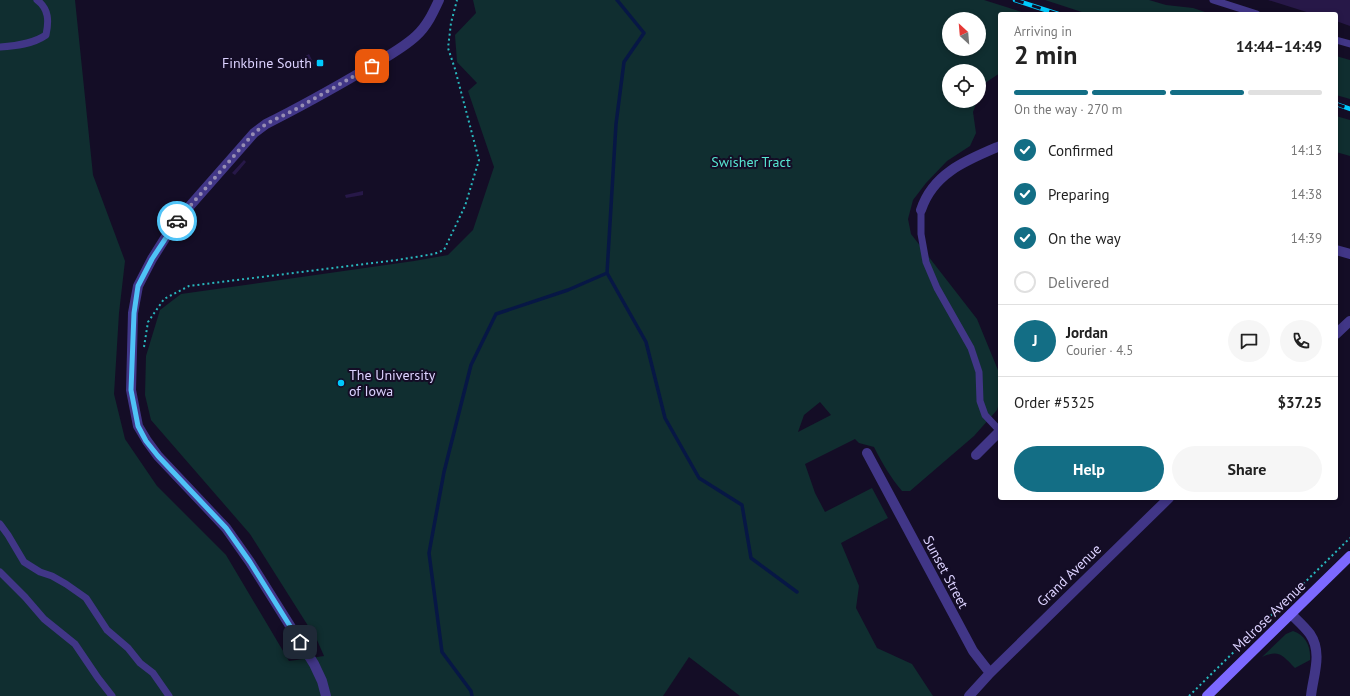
<!DOCTYPE html>
<meta charset="utf-8">
<style>
body{margin:0;font-family:"PT Sans",sans-serif;background:#f6f6f6;color:#222;height:100vh;display:flex;flex-direction:column;font-size:15px;white-space:nowrap}
*{box-sizing:border-box;margin:0}
p{font-size:13px;color:#767676}
.icon{flex:none;width:22px;height:22px;fill:none;stroke:currentColor;stroke-width:2;stroke-linecap:round;stroke-linejoin:round}
.map{position:relative;flex:1;overflow:hidden}
.side{position:absolute;left:998px;top:12px;width:340px;height:488px;display:flex;flex-direction:column;background:#fff;border-radius:4px;box-shadow:0 2px 6px #0003}
.side>*{flex:none}
.needle{width:26px;rotate:334deg}
.controls{position:absolute;left:942px;top:12px;display:grid;gap:8px}
.controls a{display:grid;place-items:center;width:44px;height:44px;border-radius:50%;background:#fff;box-shadow:0 2px 6px #0003;font-size:20px}
.pin{position:absolute;display:grid;place-items:center;width:34px;height:34px;color:#fff;margin:-17px;border-radius:8px;box-shadow:0 2px 6px #0006}
.courier{position:absolute;display:grid;place-items:center;width:40px;height:40px;margin:-20px;border:3px solid #4fc3f7;border-radius:50%;background:#fff;color:#222;box-shadow:0 1px 5px #0007}
.overview em{font-style:normal;font-weight:800}
.overview div{display:flex;flex-direction:column-reverse}
.overview{display:flex;align-items:center;justify-content:space-between;height:68px;padding:0 16px}
h1{font-size:26px;font-weight:800;line-height:30px}
.bar{display:grid;grid-template-columns:repeat(4,1fr);gap:6px 4px;align-content:center;height:48px;padding:0 16px}
.bar i{height:5px;border-radius:3px;background:#e0e0e0}
.bar .active{background:#136e85}
.bar p{grid-column:span 4}
.line{display:flex;align-items:center;gap:10px;padding:0 16px;border-top:1px solid #e0e0e0}
.line div{flex:1}
.round{display:grid;place-items:center;flex:none;width:42px;height:42px;border-radius:21px;background:#f6f6f6}
ol{padding:0 16px;list-style:none}
li{display:flex;align-items:center;gap:12px;height:44px}
li p{margin-inline-start:auto}
li .icon{padding:4px;border-radius:50%;background:#136e85;color:#fff;stroke-width:4}
li:last-child{color:#767676}
li i{width:22px;height:22px;border:2px solid #e0e0e0;border-radius:50%}
.button{display:flex;gap:8px;margin-top:auto;padding:8px 16px}
.button a{flex:1;height:46px;border-radius:24px;background:#136e85;color:#fff;font-size:16px;font-weight:800;line-height:46px;text-align:center}
.button a+a{background:#f6f6f6;color:#222}
.map>svg:first-child{display:block}
</style>
<div class="map">
<svg width="1350" height="696" viewBox="0 0 1350 696">
<rect width="100%" height="100%" fill="#140d26"/>
<path fill="#102e30" fill-rule="evenodd" d="M0,0H75L93,175L125,261L119,313L114,394L125,439L157,486L226,555L289,661L324,656L317,640L250,534L151,420L145,395L146,356L160,310L181,294L414,261L448,255L473,230L494,167L468,91L477,83L457,62L455,35L476,13L473,0H984L1028,14H1000V73L982,85L979,94V71H949V101H977L973,112L976,133L970,146L947,161L926,183L913,200L908,219L911,234L977,319L1000,375V400L997,410L974,436L910,491H902C891,478 882,463 874,447L859,443L855,439L805,464L815,493L825,512L872,488L888,518L841,543L859,586L856,608L877,648L912,664L933,696H740L689,657L663,696H0ZM949,19H979V49H949ZM820,402L831,415L798,432L804,415Z
M1045,0H1149L1166,5L1193,8L1211,14H1088Z
M1336,56L1350,60V99L1336,95Z
M1336,116L1350,120V156L1336,152Z
M1293,631C1306,635 1311,647 1310,660L1295,668C1283,656 1279,649 1262,657L1286,634Z"/>
<g fill="none" stroke-linecap="round" stroke-linejoin="round">
<path stroke="#071745" stroke-width="3.5" d="M607,273L646,342L665,418L699,478L742,505L751,558L797,592
M472,696L471,691L442,652L429,553L444,472L471,365L496,314L568,290L607,273L616,124L624,62L644,33L617,0"/>
</g>
<path fill="#271848" d="M1268,0H1350V26L1336,21V14H1313Z
M309,54L314,64L305,69L299,60Z
M244,160L246,162L235,175L232,173Z
M363,191V195L346,198L345,195Z"/>
<g fill="none" stroke-linecap="round" stroke-linejoin="round">
<path stroke="#28b7bd" stroke-width="2" stroke-dasharray="2 3" stroke-linecap="butt" d="M144,347L148,322L164,299L189,286L397,260L434,254L444,250L465,206L479,160L455,69L448,48L451,23L457,0
M1189,696L1350,538"/>
<path stroke="#413687" stroke-width="7" d="M1213,0L1257,14
M1336,40L1350,44
M0,47C16,46 33,44 46,35C49,21 49,9 37,0
M921,210V234L926,262L937,288L971,348L979,372L980,401L985,415L1000,431
M0,524L8,535L24,562L40,572L52,576L66,584L86,598L107,630L128,648L140,663L153,673L169,696
M0,572L25,597L44,619L75,644L98,678L112,696"/>
<path stroke="#413687" stroke-width="10" d="M921,210C933,173 967,160 1000,146
M1336,250L1350,254
M1336,334L1350,321
M867,453L973,651L990,673
M976,455L1000,431
M1291,614C1297,620 1305,627 1310,634C1323,653 1313,676 1311,696
M326,696L322,681L314,664L250,562L226,528L158,456L147,441L138,426L131,390L133,313L138,286L152,259L174,224L254,133L266,124C300,107 334,88 368,68C384,58 402,49 416,36C427,26 433,13 439,0
M969,696L990,673L1169,498"/>
<path stroke="#7c69ff" stroke-width="10" d="M1207,696L1350,556"/>
<defs>
<path id="rail" d="M1015,0L1058,14
M1336,104L1350,109"/>
</defs>
<use href="#rail" stroke="#00cafd" stroke-width="4.5"/>
<use href="#rail" stroke="#140d26" stroke-width="3" stroke-dasharray="9" stroke-linecap="butt"/>
</g>
<g fill="none" stroke-linecap="round" stroke-linejoin="round">
<path stroke="#968db3" stroke-width="4" stroke-dasharray="0 7.2" d="M177,221L254,133L266,124L296,109L372,66"/>
<path stroke="#4fc3f7" stroke-width="5" d="M177,221L152,259L138,286L134,313L131,390L138,426L146,441L158,456L226,528L250,562L300,642"/>
</g>
<g fill="#00cafd" stroke="#140d26" stroke-width="1.5">
<rect x="316" y="59" width="8" height="8" rx="2"/>
<circle cx="341" cy="383" r="4"/>
</g>
<g text-anchor="middle" stroke-width="4" stroke-linejoin="round" paint-order="stroke">
<g font-size="14" fill="#dcd2ff" stroke="#140d26" text-anchor="end">
<text x="312" y="68">Finkbine South</text>
<text x="349" y="380" text-anchor="start">The University<tspan x="349" dy="16">of Iowa</tspan></text>
</g>
<g font-size="14" fill="#57e6d1" stroke="#140d26">
<text x="751" y="167">Swisher Tract</text>
</g>
<g font-size="14" fill="#dcd2ff" stroke="#140d26">
<text transform="translate(946 572) rotate(62)" y="5">Sunset Street</text>
<text transform="translate(1069 575) rotate(-44)" y="5">Grand Avenue</text>
<text transform="translate(1269 616) rotate(-44)" y="5">Melrose Avenue</text>
</g>
</g>
</svg>
<div class="controls">
<a><svg class="needle" viewBox="-14 -14 28 28"><path d="M0-13l5 13h-10z" fill="#e53935"/><path d="M0 13l5-13h-10z" fill="#767676"/></svg></a>
<a><svg class="icon" aria-label="locate" viewBox="0 0 24 24"><circle cx="12" cy="12" r="6"/><path d="M12 2v4M12 18v4M2 12h4M18 12h4"/></svg></a>
</div>
<div class="pin" style="left:372px;top:66px;background:#ea580c"><svg class="icon" aria-label="bag" viewBox="0 0 24 24"><path d="M5 8h14l-1 12H6zM9 8a3 3 0 0 1 6 0"/></svg></div>
<div class="pin" style="left:300px;top:642px;background:#1f2937"><svg class="icon" aria-label="home" viewBox="0 0 24 24"><path d="M3 11l9-7 9 7M6 9v11h12V9"/></svg></div>
<div class="courier" style="left:177px;top:221px"><svg class="icon" aria-label="car" viewBox="0 0 24 24"><path d="M5 17H2v-5l4-1 3-4h7l3 4 3 1v5h-3M9 17h6M6 11h13"/><circle cx="7" cy="17" r="2"/><circle cx="17" cy="17" r="2"/></svg></div>
<section class="side">
<div class="overview"><div><h1>2 min</h1><p>Arriving in</p></div><em>14:44–14:49</em></div>
<div class="bar"><i class="active"></i><i class="active"></i><i class="active"></i><i></i><p>On the way · 270 m</p></div>
<ol>
<li><svg class="icon" aria-label="check" viewBox="0 0 24 24"><path d="M5 12l5 5 9-10"/></svg>Confirmed<p>14:13</p></li>
<li><svg class="icon" aria-label="check" viewBox="0 0 24 24"><path d="M5 12l5 5 9-10"/></svg>Preparing<p>14:38</p></li>
<li><svg class="icon" aria-label="check" viewBox="0 0 24 24"><path d="M5 12l5 5 9-10"/></svg>On the way<p>14:39</p></li>
<li><i></i>Delivered</li>
</ol>
<div class="line" style="height:72px"><b class="round" style="background:#136e85;color:#fff">J</b><div><b>Jordan</b><p>Courier · 4.5</p></div><a class="round"><svg class="icon" aria-label="chat" viewBox="0 0 24 24"><path d="M4 5h16v11H9l-5 4z"/></svg></a><a class="round"><svg class="icon" aria-label="phone" viewBox="0 0 24 24"><path d="M5 4h4l2 5-3 2q2 4 5 5l2-3 5 2v4C11 20 4 13 5 4z"/></svg></a></div>
<div class="line" style="height:52px"><div>Order #5325</div><b>$37.25</b></div>
<div class="button"><a>Help</a><a>Share</a></div>
</section>
</div>
